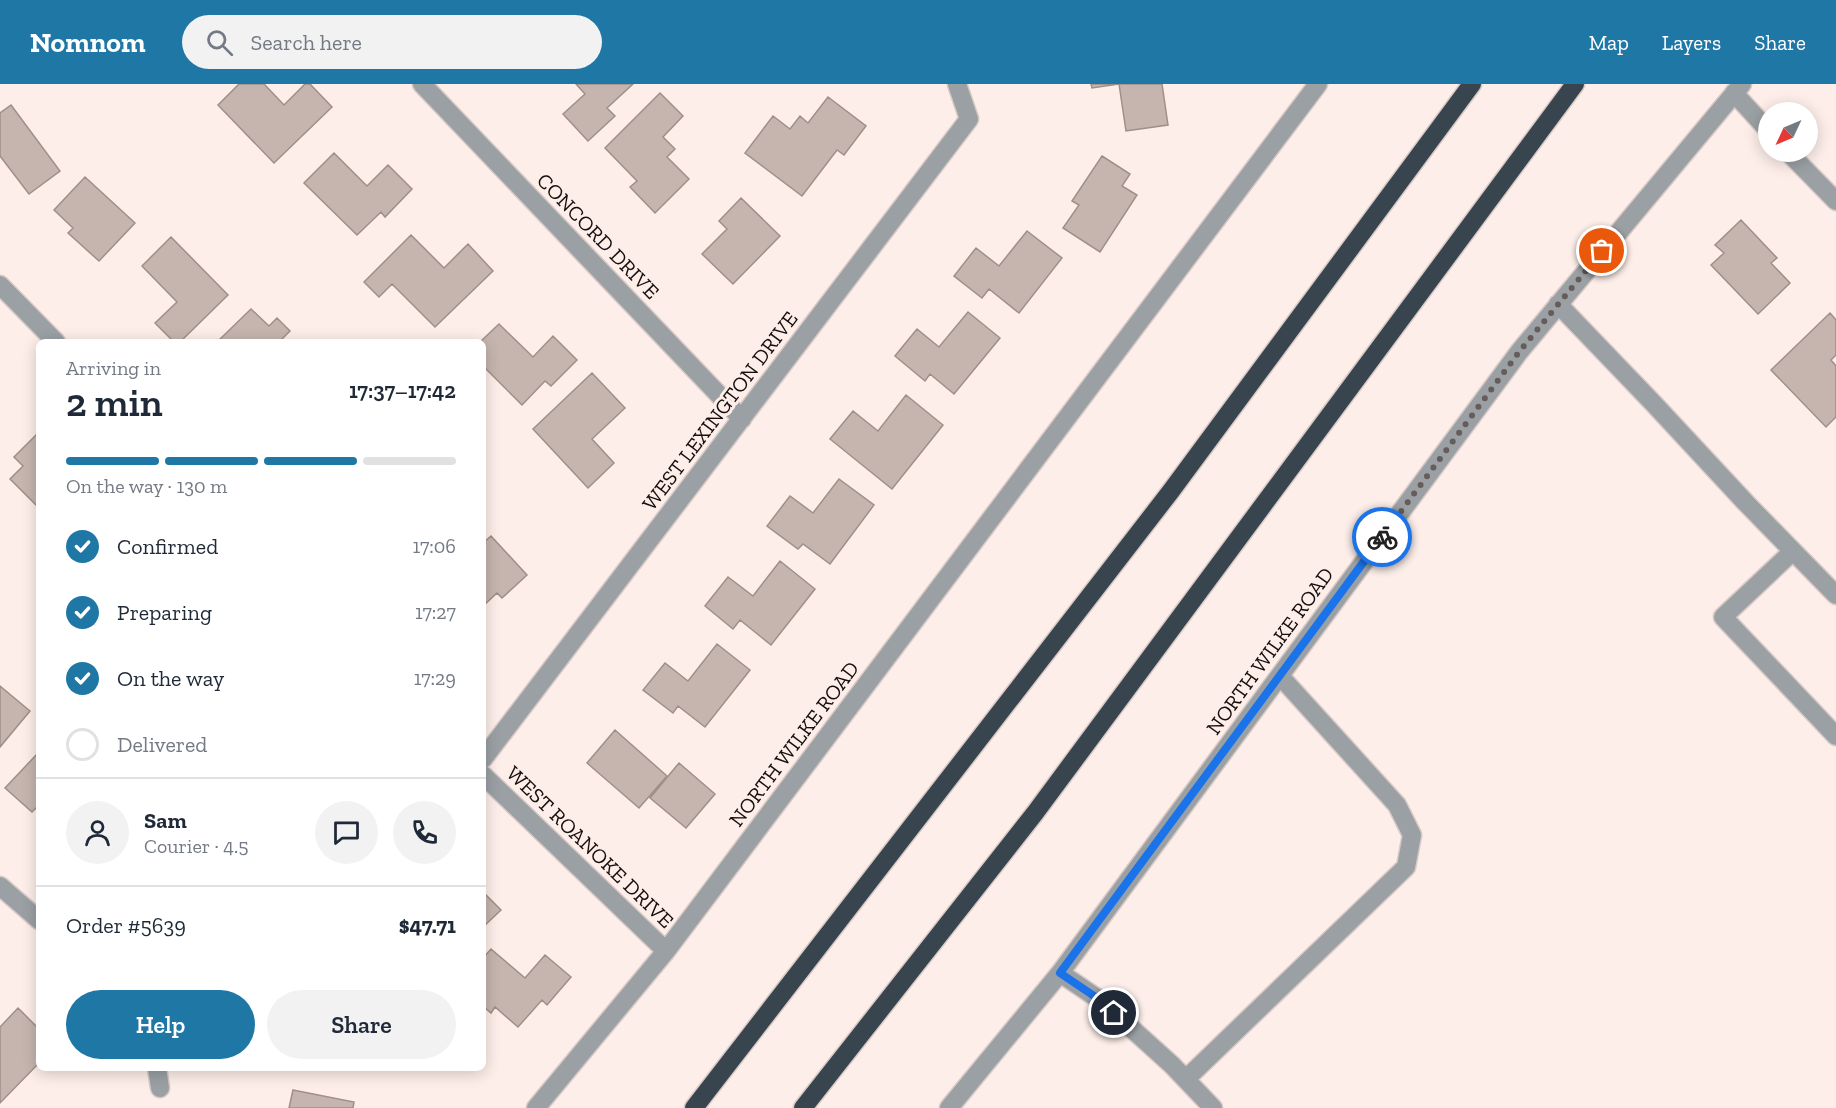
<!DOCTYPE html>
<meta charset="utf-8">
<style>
body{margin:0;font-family:"Zilla Slab",serif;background:#f2f2f3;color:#1f2937;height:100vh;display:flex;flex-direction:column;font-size:22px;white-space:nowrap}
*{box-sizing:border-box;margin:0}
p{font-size:20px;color:#747a83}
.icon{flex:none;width:33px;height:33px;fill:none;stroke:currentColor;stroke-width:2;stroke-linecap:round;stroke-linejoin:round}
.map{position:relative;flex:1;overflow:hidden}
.side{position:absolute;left:36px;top:255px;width:450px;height:732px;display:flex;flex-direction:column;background:#fff;border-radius:9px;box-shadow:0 3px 15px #0003}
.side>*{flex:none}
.needle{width:39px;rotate:226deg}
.tools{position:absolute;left:1758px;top:18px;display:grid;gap:12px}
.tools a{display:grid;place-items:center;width:60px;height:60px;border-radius:50%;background:#fff;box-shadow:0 3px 15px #0003;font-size:30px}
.pin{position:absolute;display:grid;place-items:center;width:51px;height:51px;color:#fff;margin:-26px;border:3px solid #fff;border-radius:50%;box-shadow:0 2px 6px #0007}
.courier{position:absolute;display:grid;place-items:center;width:60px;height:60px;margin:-30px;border:4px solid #1a73e8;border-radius:50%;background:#fff;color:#222;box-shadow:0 2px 8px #0007}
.head em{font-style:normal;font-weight:600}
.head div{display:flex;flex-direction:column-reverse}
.head{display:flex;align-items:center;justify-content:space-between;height:102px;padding:0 30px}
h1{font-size:39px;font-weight:600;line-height:45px}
.bar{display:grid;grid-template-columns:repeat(4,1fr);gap:9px 6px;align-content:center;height:72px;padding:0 30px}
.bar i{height:8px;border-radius:4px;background:#e0e1e3}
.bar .active{background:#1f77a6}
.bar p{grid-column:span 4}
.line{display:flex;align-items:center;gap:15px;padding:0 30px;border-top:2px solid #e0e1e3}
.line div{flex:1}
.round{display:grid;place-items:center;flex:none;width:63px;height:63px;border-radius:32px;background:#f2f2f3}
ol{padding:0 30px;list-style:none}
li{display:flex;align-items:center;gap:18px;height:66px}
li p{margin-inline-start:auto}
li .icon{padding:6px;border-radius:50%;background:#1f77a6;color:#fff;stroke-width:4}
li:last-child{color:#747a83}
li i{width:33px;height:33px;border:3px solid #e0e1e3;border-radius:50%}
.cta{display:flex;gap:12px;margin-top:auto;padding:12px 30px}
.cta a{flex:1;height:69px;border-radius:36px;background:#1f77a6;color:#fff;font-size:24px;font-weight:600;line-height:69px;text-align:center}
.cta a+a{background:#f2f2f3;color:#1f2937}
header{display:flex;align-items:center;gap:36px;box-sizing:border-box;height:84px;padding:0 30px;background:#1f77a6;color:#fff}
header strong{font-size:28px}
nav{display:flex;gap:33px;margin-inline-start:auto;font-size:21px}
.search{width:420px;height:54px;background:#f2f2f3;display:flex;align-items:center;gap:15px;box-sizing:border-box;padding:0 21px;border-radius:33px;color:#747a83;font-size:22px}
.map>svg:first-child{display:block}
</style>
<header>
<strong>Nomnom</strong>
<div class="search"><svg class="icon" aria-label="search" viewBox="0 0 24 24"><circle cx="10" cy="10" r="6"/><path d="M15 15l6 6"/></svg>Search here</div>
<nav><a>Map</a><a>Layers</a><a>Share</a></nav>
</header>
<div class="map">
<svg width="1836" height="1024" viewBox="0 0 1836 1024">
<rect width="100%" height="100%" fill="#fdeee9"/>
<path fill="#c6b5af" stroke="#9f8f89" stroke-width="1.5" d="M239,0H264L284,21L305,0H310L332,23L274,79L218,21Z
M576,0H633L607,24L615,32L588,57L563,30L585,10Z
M1091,0H1162L1168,41L1126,47L1119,0L1092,4Z
M660,9L683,32L663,53L675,65L667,73L689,95L655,129L630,103L637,97L605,64Z
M828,13L866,42L844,71L837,66L802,112L745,69L773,32L790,45L800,32L808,39Z
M11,21L60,87L29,110L0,72V29Z
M334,69L367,102L388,81L412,105L385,133L381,128L357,151L304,99Z
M1102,72L1130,90L1122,102L1137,111L1100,168L1063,144L1079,121L1072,117Z
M85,93L135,139L99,177L68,149L73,144L54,126Z
M741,114L780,152L733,200L702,170L727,145L719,137Z
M1741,136L1777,174L1771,179L1790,199L1758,230L1711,181L1724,169L1715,161Z
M1027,147L1062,174L1019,229L989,205L982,214L954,192L976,164L999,182Z
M411,151L444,184L468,160L493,187L435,243L392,200L379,213L364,198Z
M171,153L228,211L180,258H174L155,239L177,218L142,182Z
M251,225L269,242L277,234L290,247L282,255L285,258H217Z
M968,228L1000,254L954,310L930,290L925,297L895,272L917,245L939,263Z
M1830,229L1836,236V271L1831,276L1836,282V333L1826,343L1771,286Z
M499,240L533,273L553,252L577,276L551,302L545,297L522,321L483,282V258H480Z
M592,289L625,324L592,355L614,379L588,404L533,345Z
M906,311L943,341L892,405L830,355L853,327L878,347Z
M37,350L39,352V424L10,395L23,382L14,373Z
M839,395L874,421L830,480L803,460L798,465L767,442L790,412L813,429Z
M491,452L527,491L502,514L497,509L483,522V459Z
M780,477L815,505L771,561L740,536L733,545L705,522L728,493L753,512Z
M717,560L750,586L705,643L678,622L673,629L643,606L665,579L688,597Z
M0,602L30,627L0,663Z
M615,646L667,692L639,724L587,679Z
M39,668V721L32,728L5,704Z
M679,679L715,710L686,744L650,714Z
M483,808L501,826L483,843Z
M491,865L525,894L545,871L571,893L547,921L542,916L518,943L495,923L491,929L483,922V874Z
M18,924L39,945V979L0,1019V943Z
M293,1006L354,1018L353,1024H289Z"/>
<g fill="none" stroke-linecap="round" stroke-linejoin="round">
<defs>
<path id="minor" d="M422,0L742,335
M1734,9L1768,46
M1788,68L1836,117
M0,201L56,258
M1558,220L1654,320L1746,419L1836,511
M1793,467L1723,533L1836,652
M483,675L969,35L957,0
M483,691L666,867
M0,802L39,836
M1060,889L1100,916L1172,981L1213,1024
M157,984L160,1004
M1186,995L1406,783L1412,751L1397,721L1280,592
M536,1024L666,867L1318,0
M949,1024L1060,889L1519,268L1742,0"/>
<path id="highway" d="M694,1024L1171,407L1472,0
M803,1024L1035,729L1575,0"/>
</defs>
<use href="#minor" stroke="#d8cac6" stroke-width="21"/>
<use href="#highway" stroke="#d8cac6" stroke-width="21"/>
<use href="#minor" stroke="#9aa0a4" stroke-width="18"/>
<use href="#highway" stroke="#39454e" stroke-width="18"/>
</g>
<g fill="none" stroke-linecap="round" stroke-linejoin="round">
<path stroke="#665c59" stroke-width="6" stroke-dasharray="0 10.8" d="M1382,453L1519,268L1602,167"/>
<path stroke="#1a73e8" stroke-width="8" d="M1114,929L1100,916L1060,889L1382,453"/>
</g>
<g text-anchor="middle" stroke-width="6" stroke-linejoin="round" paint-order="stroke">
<g font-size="21" fill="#140e0c" stroke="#fdeee9">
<text transform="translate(598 152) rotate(46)" y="7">CONCORD DRIVE</text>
<text transform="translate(720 327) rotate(-53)" y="7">WEST LEXINGTON DRIVE</text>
<text transform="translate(1270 567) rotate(-54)" y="7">NORTH WILKE ROAD</text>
<text transform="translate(794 660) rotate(-53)" y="7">NORTH WILKE ROAD</text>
<text transform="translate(590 763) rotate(44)" y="7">WEST ROANOKE DRIVE</text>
</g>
</g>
</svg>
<div class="tools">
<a><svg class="needle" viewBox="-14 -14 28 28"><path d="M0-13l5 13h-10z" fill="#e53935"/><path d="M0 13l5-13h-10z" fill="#747a83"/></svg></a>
</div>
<div class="pin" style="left:1602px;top:167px;background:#ea580c"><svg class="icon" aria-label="bag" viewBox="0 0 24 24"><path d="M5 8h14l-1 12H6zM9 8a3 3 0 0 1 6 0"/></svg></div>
<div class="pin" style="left:1114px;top:929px;background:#1f2937"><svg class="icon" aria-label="home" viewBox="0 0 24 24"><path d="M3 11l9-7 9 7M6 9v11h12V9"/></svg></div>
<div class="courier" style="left:1382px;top:453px"><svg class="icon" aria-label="bike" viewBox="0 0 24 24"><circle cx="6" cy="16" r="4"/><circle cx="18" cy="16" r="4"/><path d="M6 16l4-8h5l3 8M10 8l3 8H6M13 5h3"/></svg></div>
<section class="side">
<div class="head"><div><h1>2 min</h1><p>Arriving in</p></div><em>17:37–17:42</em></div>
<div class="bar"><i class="active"></i><i class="active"></i><i class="active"></i><i></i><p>On the way · 130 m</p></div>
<ol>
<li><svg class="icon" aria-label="check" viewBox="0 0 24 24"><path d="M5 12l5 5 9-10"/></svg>Confirmed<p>17:06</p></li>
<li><svg class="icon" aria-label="check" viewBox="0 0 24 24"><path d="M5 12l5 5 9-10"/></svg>Preparing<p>17:27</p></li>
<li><svg class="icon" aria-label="check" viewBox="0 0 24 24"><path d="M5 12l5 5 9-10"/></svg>On the way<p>17:29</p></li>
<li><i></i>Delivered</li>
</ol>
<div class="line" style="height:108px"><a class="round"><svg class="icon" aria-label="person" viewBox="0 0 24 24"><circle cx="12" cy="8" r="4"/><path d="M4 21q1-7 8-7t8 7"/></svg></a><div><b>Sam</b><p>Courier · 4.5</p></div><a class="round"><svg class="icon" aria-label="chat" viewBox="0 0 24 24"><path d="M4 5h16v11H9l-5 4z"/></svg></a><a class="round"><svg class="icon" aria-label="phone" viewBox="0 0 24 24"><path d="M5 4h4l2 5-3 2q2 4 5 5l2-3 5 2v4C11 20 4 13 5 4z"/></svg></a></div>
<div class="line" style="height:78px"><div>Order #5639</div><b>$47.71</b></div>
<div class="cta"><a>Help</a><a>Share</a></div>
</section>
</div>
